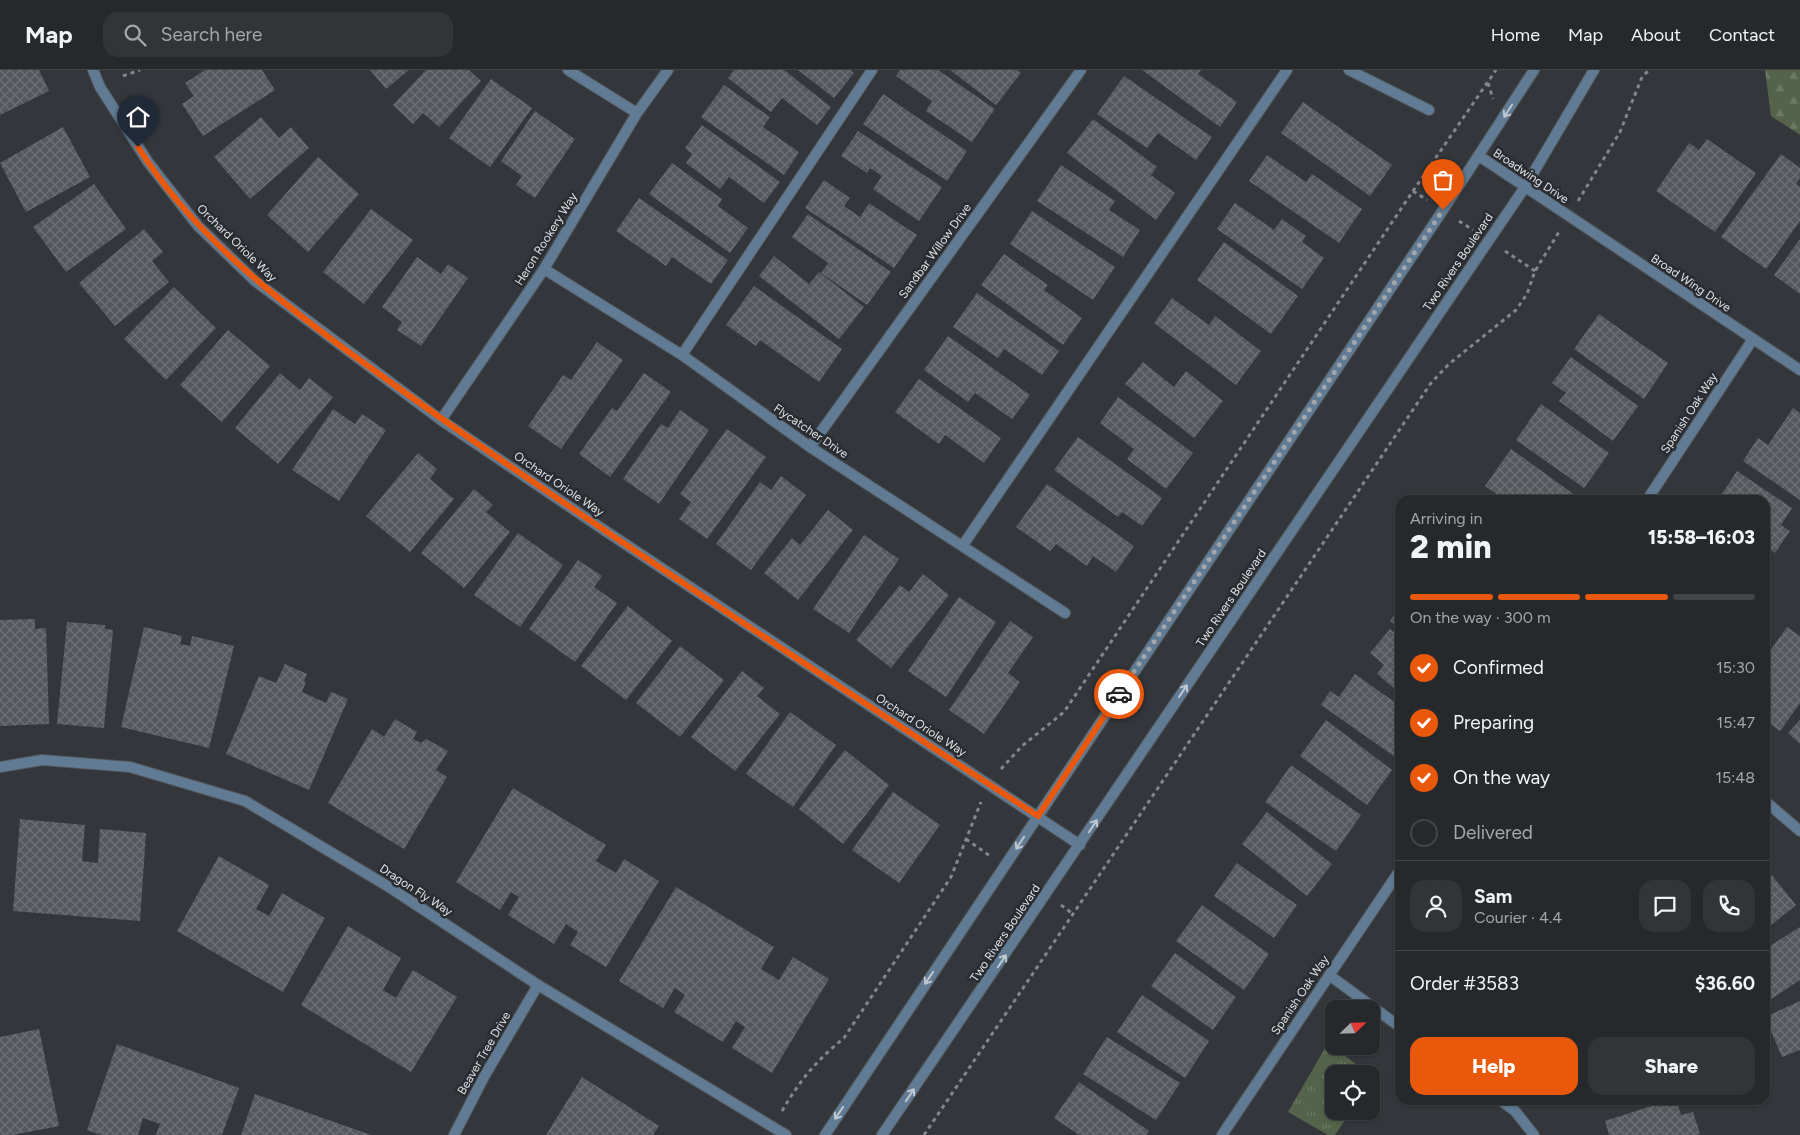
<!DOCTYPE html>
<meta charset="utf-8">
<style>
body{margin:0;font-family:Figtree,sans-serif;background:#323538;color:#f1f3f6;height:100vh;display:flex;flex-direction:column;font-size:19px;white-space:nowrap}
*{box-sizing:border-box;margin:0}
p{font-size:16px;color:#a4a6a9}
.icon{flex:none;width:28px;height:28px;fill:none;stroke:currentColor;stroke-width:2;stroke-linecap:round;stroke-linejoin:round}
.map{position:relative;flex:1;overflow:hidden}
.panel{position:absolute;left:1395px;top:425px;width:375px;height:610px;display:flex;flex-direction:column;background:#26292c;border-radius:15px;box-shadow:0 1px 4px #0004,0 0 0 1px #424548}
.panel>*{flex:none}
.needle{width:32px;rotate:67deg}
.buttons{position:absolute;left:1325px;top:930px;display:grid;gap:10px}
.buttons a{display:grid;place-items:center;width:55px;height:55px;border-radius:10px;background:#26292c;box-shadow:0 1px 4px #0004,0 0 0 1px #424548;font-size:25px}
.pin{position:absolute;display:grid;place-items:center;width:42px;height:42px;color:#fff;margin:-51px -21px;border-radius:50% 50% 50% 0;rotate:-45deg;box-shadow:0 0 5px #0007}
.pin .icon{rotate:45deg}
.courier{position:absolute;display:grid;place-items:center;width:50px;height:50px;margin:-25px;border:4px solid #ea580c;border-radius:50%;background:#fff;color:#222;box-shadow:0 1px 6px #0007}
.head em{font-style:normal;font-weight:800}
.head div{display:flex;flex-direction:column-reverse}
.head{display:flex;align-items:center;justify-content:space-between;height:85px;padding:0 15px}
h1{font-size:32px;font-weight:800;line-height:38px}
.bar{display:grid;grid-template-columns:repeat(4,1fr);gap:8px 5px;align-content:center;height:60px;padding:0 15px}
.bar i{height:6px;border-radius:4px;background:#424548}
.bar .active{background:#ea580c}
.bar p{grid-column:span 4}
.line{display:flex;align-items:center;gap:12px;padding:0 15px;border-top:1px solid #424548}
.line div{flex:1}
.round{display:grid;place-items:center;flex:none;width:52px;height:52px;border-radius:15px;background:#323538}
ol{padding:0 15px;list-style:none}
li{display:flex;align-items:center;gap:15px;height:55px}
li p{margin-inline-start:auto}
li .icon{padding:5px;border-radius:50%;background:#ea580c;color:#fff;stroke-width:4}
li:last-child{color:#a4a6a9}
li i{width:28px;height:28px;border:2px solid #424548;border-radius:50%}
.primary-button{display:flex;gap:10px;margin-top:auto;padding:10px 15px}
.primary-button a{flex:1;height:58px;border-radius:15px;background:#ea580c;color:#fff;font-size:20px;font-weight:800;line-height:58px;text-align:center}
.primary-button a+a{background:#323538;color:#f1f3f6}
header{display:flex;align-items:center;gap:30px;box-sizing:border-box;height:70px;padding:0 25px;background:#26292c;border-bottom:1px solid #424548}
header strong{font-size:24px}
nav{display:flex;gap:28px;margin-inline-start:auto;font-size:18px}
.search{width:350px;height:45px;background:#323538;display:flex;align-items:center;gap:12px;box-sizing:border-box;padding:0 18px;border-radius:15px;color:#a4a6a9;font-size:19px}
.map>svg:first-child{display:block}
</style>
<header>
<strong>Map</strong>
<div class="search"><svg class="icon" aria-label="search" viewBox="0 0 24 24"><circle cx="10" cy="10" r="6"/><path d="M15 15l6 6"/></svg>Search here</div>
<nav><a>Home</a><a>Map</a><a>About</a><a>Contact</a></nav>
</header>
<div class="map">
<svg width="1800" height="1065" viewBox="0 0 1800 1065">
<defs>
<pattern id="forest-firs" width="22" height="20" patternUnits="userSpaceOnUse" patternTransform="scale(1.25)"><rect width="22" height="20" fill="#55634a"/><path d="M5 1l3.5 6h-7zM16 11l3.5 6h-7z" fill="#6d7964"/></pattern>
<pattern id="park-tufts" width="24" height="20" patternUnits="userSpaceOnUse" patternTransform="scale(1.25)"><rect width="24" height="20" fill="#55634a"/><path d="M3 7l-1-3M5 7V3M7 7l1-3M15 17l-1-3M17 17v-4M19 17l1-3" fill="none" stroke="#6d7964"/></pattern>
<pattern id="building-cross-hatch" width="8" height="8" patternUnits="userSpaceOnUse" patternTransform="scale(1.25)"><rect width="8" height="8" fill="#55595e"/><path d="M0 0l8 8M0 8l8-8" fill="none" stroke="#6d7175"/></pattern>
</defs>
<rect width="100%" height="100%" fill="#33373b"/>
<path fill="url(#forest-firs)" d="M1765,0H1800V65L1771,46Z"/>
<path fill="url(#park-tufts)" d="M1328,973L1369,1004H1334V1041H1351L1335,1065H1328L1288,1042Z"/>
<path fill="url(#building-cross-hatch)" d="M0,0H39L49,21L0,45Z
M205,0H262L275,20L203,66L182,34L194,26L185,13Z
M370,0H409L386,19Z
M426,0H469L481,11L439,57L423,43L413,54L393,35Z
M734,0H784L831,37L817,55L782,28L771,42L728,8Z
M798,0H850L854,3L834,28Z
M900,0H938L995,39L972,72L926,41L932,31L896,6Z
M950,0H1017L1021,3L996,35Z
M1142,0H1201L1198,4L1237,32L1220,57Z
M1124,6L1212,67L1196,90L1158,63L1147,78L1097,44Z
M491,9L532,38L490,97L449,68Z
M724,15L770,47L763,57L799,82L784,105L701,47Z
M883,24L967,81L947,111L863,54Z
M1303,32L1392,95L1370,126L1281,63Z
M535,41L575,69L535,128L516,115L522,106L501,91Z
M261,47L279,68L291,57L309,78L250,129L214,87Z
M1093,49L1157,97L1151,105L1175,123L1156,150L1067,83Z
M702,55L780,112L764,133L729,107L720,119L686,93L692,84L685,78Z
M63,57L90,107L26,142L0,93Z
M858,61L942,117L919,151L873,119L882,106L870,98L867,103L841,86Z
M1707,69L1756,103L1715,162L1656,121L1689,73L1699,80Z
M1781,84L1800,98V108L1796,114L1800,117V151L1766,199L1721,167Z
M1267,85L1306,112L1312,104L1362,139L1339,173L1249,111Z
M318,87L359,124L308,182L267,145Z
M672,93L722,129L718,136L748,158L730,183L649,124Z
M1061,95L1115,131L1109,140L1140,160L1123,187L1037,131Z
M824,110L850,128L844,136L860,147L869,133L917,165L894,198L805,138Z
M94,114L126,159L66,202L33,157Z
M639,128L728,190L711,214L672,187L666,196L616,161Z
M1235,133L1274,160L1282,149L1306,166L1302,172L1324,188L1302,219L1217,159Z
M371,139L413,170L364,234L323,202Z
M1032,141L1115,197L1093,230L1010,174Z
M808,144L891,202L867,235L821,203L828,193L792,167Z
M144,159L163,182L152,191L169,212L115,256L79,213Z
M1800,169V224L1774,205Z
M1224,172L1298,226L1271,264L1197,210Z
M1004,184L1048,215L1044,220L1082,248L1063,275L981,215Z
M774,186L809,214L819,202L864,237L839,269L759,206Z
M417,187L441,204L448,194L468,208L421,276L397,260L402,252L382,237Z
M754,216L842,279L819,312L760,270L756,276L726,255Z
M174,217L216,258L166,310L124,269Z
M977,223L1059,281L1042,305L1004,279L998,288L953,257Z
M1172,228L1209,255L1215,246L1261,281L1236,315L1154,253Z
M1599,244L1668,293L1644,329L1574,279Z
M228,260L270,296L222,352L180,315Z
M948,266L1030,325L1012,349L975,323L968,332L924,300Z
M597,272L623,290L561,379L528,356L563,305L571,310Z
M1571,287L1638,336L1613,371L1559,331L1566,323L1552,313Z
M1143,292L1174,317L1186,301L1223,331L1194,368L1125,314Z
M280,303L300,320L309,308L333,327L278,394L235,358Z
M644,303L671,322L610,407L579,384L612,338L617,341Z
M919,309L1001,368L984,393L945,365L939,374L895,342Z
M1118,327L1193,383L1166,419L1127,389L1134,379L1100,353Z
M1541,334L1609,383L1584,418L1516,370Z
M1793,338L1800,343V430L1743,391L1758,368L1768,375Z
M333,339L355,354L362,344L386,360L339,431L292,400Z
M680,340L709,360L659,434L623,409L661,354L668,358Z
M727,359L766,387L707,469L679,449L691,432L680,424Z
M1078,367L1162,428L1142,456L1122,442L1118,447L1054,400Z
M1511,379L1579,428L1578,430H1505L1485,416Z
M418,383L437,399L430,409L454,429L410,482L366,446Z
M1737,401L1792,438L1781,455L1790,461L1775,483L1765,476V430H1718Z
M781,406L806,425L751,500L716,474L760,412L771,420Z
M1047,414L1134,476L1116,502L1093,486L1087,496L1056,474L1050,481L1016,457Z
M474,419L493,435L486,442L510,462L464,518L421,483Z
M828,440L853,460L798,530L764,503L792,468L800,475Z
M518,463L563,495L520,557L474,525Z
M864,465L899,489L849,563L813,539Z
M578,490L602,506L594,517L617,533L575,592L529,559Z
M923,504L949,525L891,598L856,570L900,515L909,522Z
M959,527L996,552L946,627L908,601Z
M628,536L672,571L626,630L581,596Z
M1400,537V558L1390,551Z
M35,549V559L46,558L49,654L0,656V550Z
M1010,551L1033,567L1008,603L1020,612L984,664L949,640Z
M67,552L105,555V559L113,560L104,658L57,654Z
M144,557L182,566L180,574L190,576L192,566L234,576L209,678L121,657Z
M1787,557L1800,566V633L1780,661L1765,650V588Z
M1390,559L1400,567V623L1377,604L1384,595L1370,583Z
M680,576L724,610L680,667L636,633Z
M285,594L307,604L304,611L306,612L302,622L326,633L331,622L348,629L309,720L226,684L259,606L276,613Z
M742,601L764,618L757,626L780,644L735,701L691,667Z
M1355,604L1400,636V686L1398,689L1321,635L1330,621L1339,627Z
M790,642L836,675L793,737L746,704Z
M395,649L417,662L413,669L421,673L426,669L448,681L436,700L447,707L404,779L328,733L372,659L384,667Z
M1326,650L1392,700L1367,735L1300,686Z
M1800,650V674L1788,663Z
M845,680L889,715L843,774L799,739Z
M1291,695L1361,745L1336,781L1265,732Z
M513,718L606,775L596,791L616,803L624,789L659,811L606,897L570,875L578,862L566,854L554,874L508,845L519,827L511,822L500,840L456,812Z
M893,722L940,755L899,813L852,780Z
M1267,742L1332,794L1307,826L1242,774Z
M20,749L85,755L82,791L98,793L100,759L146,763L140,851L13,841Z
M219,786L269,815L256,839L269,846L282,823L325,848L283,922L177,861Z
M1237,793L1297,835L1274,868L1214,826Z
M1767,799L1796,835L1765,860V801Z
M676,817L774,877L761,899L779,910L793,887L829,909L772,1003L732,978L745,957L736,951L723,972L674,942L685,925L675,918L663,938L619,911Z
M1202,835L1269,884L1244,920L1176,871Z
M348,856L401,888L383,920L396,928L413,900L457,927L411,1002L301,935Z
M1800,857V910L1765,933V879Z
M1175,883L1236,927L1213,960L1151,916Z
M1142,925L1209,971L1185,1008L1117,962Z
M1800,931V980L1782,987L1765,947Z
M39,959L59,1056L13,1065H0V967Z
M1107,967L1180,1013L1156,1050L1083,1004Z
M117,974L239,1018L222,1065H156L160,1054L143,1048L138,1065H101L87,1060Z
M582,1007L659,1056L653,1065H546Z
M1079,1012L1149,1061L1146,1065H1079L1054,1048Z
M255,1024L371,1065H241Z
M1670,1030H1676L1681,1045L1693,1042L1700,1064L1695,1065H1609L1605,1051Z"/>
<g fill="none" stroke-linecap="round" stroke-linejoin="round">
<defs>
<path id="lane" d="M682,285L872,0
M963,475L1287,0"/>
<path id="street" d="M93,0L100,17L148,92L198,156L255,211L441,350L604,460L1080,775
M568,0L637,43
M1349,0L1429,40
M1479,86L1800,300
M544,199L682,285L810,377L1065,543
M441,350L544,199L637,43L668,0
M810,377L1081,0
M1647,430L1753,269
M0,697L42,690L130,697L245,731L389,817L538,915L786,1065
M1765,731L1800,761
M1329,905L1400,957
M1500,1030L1515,1041L1534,1065
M454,1065L485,1005L538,915
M825,1065L1443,140L1534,0
M882,1065L1525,117L1594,0
M1222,1065L1400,800"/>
</defs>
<use href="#lane" stroke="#52565a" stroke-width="12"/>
<use href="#street" stroke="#52565a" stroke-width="12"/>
<path stroke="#83868a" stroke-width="3" stroke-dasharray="4 4" stroke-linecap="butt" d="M123,6L140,0
M1488,13L1493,29
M1413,121L1427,130
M1578,131L1620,62L1642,7L1649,0
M1459,151L1473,160
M1505,181L1535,201
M1001,699L1022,676L1064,642L1413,121L1496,0
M966,769L990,786
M1061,835L1073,844
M782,1041C800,1010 816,991 844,968L951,807L981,732
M924,1065L1431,313L1449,294L1516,240L1527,224L1535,201L1559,162"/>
<use href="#lane" stroke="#607b93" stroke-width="10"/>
<use href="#street" stroke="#607b93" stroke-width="10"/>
</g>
<defs><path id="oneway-shaft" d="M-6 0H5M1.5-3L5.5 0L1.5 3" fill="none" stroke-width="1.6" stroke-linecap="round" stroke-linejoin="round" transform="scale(1.25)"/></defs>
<g stroke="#bfc8d0">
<use href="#oneway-shaft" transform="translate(1508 41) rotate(123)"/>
<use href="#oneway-shaft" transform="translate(1183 621) rotate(-56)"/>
<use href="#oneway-shaft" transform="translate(1093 756) rotate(-56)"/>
<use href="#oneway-shaft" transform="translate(1020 773) rotate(123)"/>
<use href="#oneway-shaft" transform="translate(1002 891) rotate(-56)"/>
<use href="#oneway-shaft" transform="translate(929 908) rotate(124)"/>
<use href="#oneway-shaft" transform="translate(910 1025) rotate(-56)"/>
<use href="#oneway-shaft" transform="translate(839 1043) rotate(124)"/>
</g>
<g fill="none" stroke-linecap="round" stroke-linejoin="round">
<path stroke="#a3a6aa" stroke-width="5" stroke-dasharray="0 9" d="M1119,624L1443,140"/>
<path stroke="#ea580c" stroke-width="6" d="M138,77C195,167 273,226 357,288C412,328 467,367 523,405C693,521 865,634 1038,746L1119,624"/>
</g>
<g text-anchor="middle" stroke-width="5" stroke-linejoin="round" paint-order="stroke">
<g font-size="12" fill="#dfe2e5" stroke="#292c31">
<text transform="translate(1531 106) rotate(34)" y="4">Broadwing Drive</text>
<text transform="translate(546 169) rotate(-58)" y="4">Heron Rookery Way</text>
<text transform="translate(237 173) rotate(44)" y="4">Orchard Oriole Way</text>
<text transform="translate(935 181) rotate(-54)" y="4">Sandbar Willow Drive</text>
<text transform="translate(1458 192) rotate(-56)" y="4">Two Rivers Boulevard</text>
<text transform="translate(1691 213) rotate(34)" y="4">Broad Wing Drive</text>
<text transform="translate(1689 343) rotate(-57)" y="4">Spanish Oak Way</text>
<text transform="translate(811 361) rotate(34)" y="4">Flycatcher Drive</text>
<text transform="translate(559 414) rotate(34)" y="4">Orchard Oriole Way</text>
<text transform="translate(1231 528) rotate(-56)" y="4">Two Rivers Boulevard</text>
<text transform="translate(921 655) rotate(33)" y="4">Orchard Oriole Way</text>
<text transform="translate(416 820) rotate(33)" y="4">Dragon Fly Way</text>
<text transform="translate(1005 863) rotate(-56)" y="4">Two Rivers Boulevard</text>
<text transform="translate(1300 925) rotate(-56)" y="4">Spanish Oak Way</text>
<text transform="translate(484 983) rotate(-60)" y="4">Beaver Tree Drive</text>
</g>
</g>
</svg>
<div class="buttons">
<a><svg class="needle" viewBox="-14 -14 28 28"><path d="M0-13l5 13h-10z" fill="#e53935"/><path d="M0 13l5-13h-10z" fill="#a4a6a9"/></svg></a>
<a><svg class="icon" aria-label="locate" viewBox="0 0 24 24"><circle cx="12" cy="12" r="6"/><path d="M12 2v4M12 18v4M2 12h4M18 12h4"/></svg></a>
</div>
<div class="pin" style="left:1443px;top:140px;background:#ea580c"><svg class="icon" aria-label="bag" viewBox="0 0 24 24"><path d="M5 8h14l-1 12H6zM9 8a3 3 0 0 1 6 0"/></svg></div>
<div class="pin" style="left:138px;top:77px;background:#1f2937"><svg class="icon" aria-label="home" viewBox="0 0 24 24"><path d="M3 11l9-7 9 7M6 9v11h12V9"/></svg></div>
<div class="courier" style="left:1119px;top:624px"><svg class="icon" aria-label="car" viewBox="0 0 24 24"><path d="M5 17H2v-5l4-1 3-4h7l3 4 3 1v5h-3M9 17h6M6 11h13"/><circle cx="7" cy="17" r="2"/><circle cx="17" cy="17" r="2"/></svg></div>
<section class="panel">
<div class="head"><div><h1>2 min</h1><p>Arriving in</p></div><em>15:58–16:03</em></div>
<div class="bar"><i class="active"></i><i class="active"></i><i class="active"></i><i></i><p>On the way · 300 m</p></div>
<ol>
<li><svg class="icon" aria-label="check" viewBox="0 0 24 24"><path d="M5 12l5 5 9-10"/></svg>Confirmed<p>15:30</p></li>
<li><svg class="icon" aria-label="check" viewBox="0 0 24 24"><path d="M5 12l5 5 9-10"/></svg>Preparing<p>15:47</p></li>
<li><svg class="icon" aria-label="check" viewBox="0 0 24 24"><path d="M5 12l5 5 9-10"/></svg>On the way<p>15:48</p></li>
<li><i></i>Delivered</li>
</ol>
<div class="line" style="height:90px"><a class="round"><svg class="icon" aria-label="person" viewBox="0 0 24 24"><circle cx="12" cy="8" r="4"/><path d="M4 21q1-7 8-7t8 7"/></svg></a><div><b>Sam</b><p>Courier · 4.4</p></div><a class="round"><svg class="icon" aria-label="chat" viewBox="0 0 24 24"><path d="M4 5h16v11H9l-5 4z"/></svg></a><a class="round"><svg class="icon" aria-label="phone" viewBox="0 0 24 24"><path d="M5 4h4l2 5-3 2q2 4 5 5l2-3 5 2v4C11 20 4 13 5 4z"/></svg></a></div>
<div class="line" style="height:65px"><div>Order #3583</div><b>$36.60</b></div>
<div class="primary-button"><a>Help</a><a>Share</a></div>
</section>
</div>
